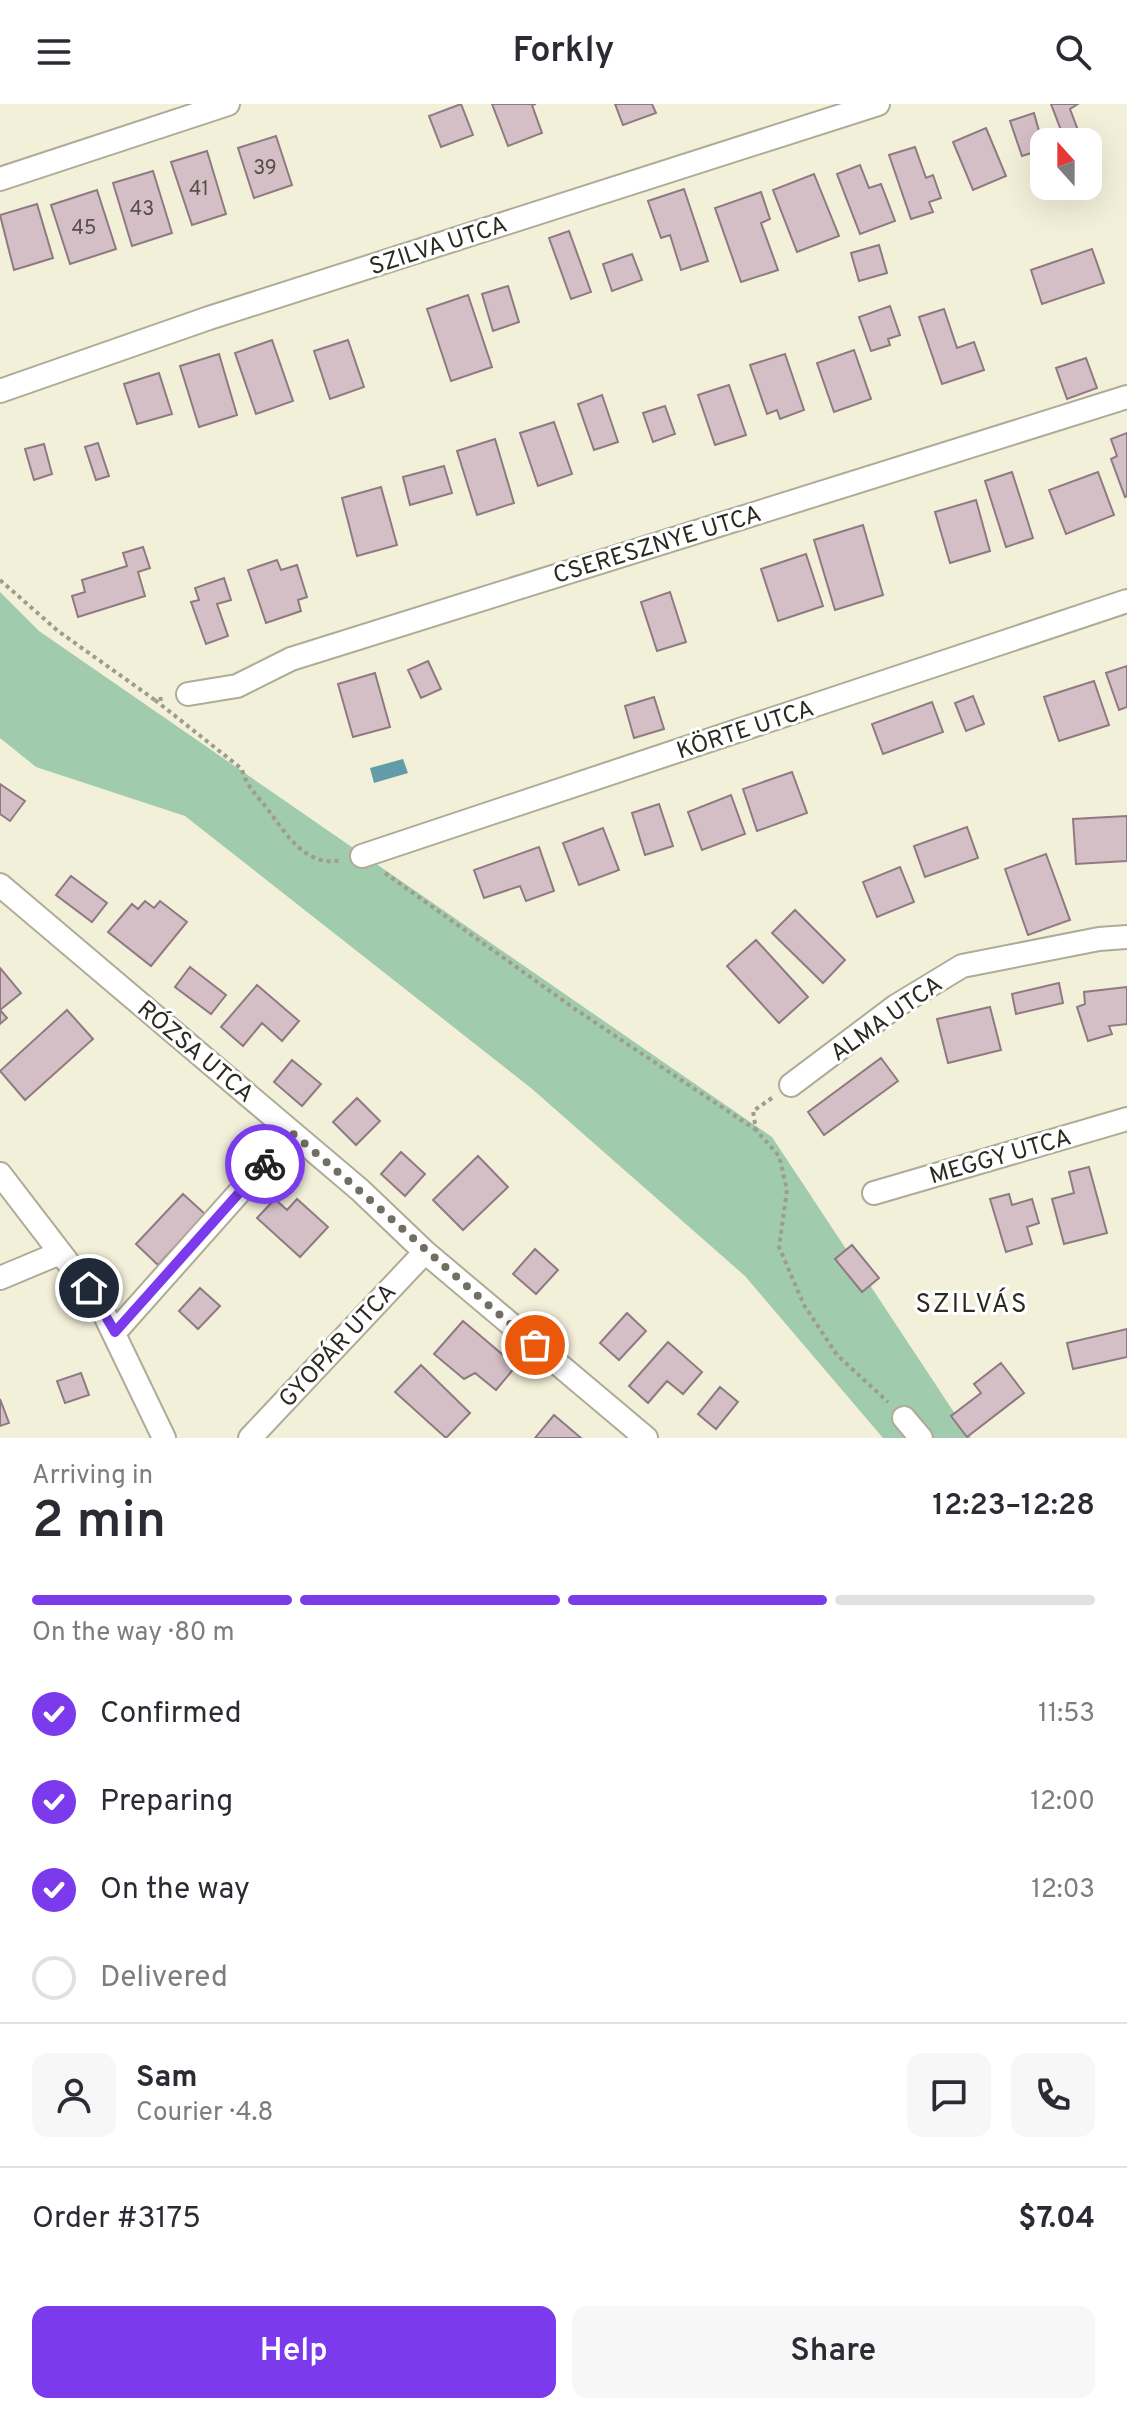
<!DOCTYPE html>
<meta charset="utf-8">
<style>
body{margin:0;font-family:Overpass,sans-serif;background:#f7f7f7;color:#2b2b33;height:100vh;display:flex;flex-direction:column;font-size:30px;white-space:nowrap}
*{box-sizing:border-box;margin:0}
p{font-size:26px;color:#7c7c81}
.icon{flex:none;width:44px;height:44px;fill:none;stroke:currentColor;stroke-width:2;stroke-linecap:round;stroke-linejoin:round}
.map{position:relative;height:1334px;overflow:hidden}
.drawer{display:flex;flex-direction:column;background:#fff;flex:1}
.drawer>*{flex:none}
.needle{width:52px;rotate:339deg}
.controls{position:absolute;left:1030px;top:24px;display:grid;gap:16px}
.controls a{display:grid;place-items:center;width:72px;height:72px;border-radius:16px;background:#fff;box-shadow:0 8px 32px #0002;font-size:40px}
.pin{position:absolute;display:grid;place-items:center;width:68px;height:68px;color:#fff;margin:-34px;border:4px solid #fff;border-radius:50%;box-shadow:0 2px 8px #0007}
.courier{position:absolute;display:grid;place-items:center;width:80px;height:80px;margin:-40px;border:6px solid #7c3aed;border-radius:50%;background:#fff;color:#222;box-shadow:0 2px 10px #0007}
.summary em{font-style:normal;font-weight:600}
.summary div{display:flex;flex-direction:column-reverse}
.summary{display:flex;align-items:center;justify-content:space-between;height:136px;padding:0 32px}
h1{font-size:52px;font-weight:600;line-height:60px}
.bar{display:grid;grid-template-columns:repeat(4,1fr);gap:12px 8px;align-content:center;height:96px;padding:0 32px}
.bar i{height:10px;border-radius:6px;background:#e1e1e2}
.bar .selected{background:#7c3aed}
.bar p{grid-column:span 4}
.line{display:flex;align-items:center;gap:20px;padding:0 32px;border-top:2px solid #e1e1e2}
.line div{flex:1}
.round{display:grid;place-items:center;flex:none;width:84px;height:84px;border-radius:16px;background:#f7f7f7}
ol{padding:0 32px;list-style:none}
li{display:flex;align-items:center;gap:24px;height:88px}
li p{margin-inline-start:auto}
li .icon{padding:8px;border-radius:50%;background:#7c3aed;color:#fff;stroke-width:4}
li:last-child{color:#7c7c81}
li i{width:44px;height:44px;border:4px solid #e1e1e2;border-radius:50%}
.primary-button{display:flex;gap:16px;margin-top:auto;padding:16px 32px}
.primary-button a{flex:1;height:92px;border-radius:16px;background:#7c3aed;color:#fff;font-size:32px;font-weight:600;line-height:92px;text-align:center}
.primary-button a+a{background:#f7f7f7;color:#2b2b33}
header{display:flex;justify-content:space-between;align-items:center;height:104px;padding:0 32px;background:#fff;font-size:36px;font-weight:600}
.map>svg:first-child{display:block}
</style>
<header><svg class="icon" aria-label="menu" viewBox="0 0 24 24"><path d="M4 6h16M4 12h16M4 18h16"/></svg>Forkly<svg class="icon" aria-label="search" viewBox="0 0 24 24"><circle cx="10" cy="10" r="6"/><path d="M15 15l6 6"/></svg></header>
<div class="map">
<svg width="1127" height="1334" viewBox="0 0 1127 1334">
<rect width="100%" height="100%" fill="#f3f0da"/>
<path fill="#a0cbad" d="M0,488L39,527L772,1033L971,1334H883L745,1172L531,984L185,712L36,663L0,634Z"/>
<path fill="#629ca8" d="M403,655L408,669L374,679L370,664Z"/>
<path fill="#d5bfc7" stroke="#8f7a82" stroke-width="2" d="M461,0L473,31L441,43L429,12Z
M492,0H536L532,1L542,29L508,42Z
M615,0H652L656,9L623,21Z
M1051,0H1078L1070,5L1079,29L1064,34Z
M1034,9L1044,45L1022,52L1010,17Z
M986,24L1006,72L973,86L953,38Z
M276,32L292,81L254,94L238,44Z
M915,43L926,74L933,71L941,94L929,98L933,108L911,115L889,51Z
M207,47L226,110L192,121L171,58Z
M860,61L869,84L881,80L895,117L860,130L837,70Z
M153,67L172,129L132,142L113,79Z
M814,70L839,132L797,148L773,86Z
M684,85L708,157L681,166L670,131L661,134L648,97Z
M97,86L116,145L70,160L51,101Z
M761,88L770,115L761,119L778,166L741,178L715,104Z
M37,100L53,154L14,166L0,111Z
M569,127L591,188L571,195L549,134Z
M879,141L887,169L859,177L851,149Z
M1092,145L1104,179L1042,200L1031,166Z
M632,150L642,176L612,187L603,160Z
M508,182L519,218L493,227L482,190Z
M468,191L492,263L451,277L427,205Z
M890,202L900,231L888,235L890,241L871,247L859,213Z
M944,205L957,244L974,238L984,266L942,280L919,213Z
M272,236L293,297L256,310L235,249Z
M348,236L364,283L330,295L314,247Z
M854,246L871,295L834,308L817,259Z
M219,250L237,311L199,323L180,262Z
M785,250L804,306L780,315L777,306L767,310L750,261Z
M1086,254L1097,284L1067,295L1056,264Z
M159,269L172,310L137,320L124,280Z
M729,281L746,331L715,341L698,291Z
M602,291L618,338L594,346L578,300Z
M665,302L675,330L653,338L643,309Z
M554,318L572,370L538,382L520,329Z
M1127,329V392L1125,393L1111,355L1117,352L1111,335Z
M495,335L514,399L477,411L457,347Z
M98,339L109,372L96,376L85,343Z
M44,340L52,370L34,376L25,345Z
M444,362L452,389L410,401L403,373Z
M1012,368L1033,434L1006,443L985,377Z
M1098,368L1114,411L1066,430L1049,386Z
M381,383L397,441L357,452L342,394Z
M976,396L990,447L950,459L935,408Z
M863,421L883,491L835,506L814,436Z
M143,443L150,464L138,468L145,492L78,513L72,492L85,488L82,476L127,462L123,449Z
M806,450L823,502L778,517L761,465Z
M277,456L281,466L297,461L307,493L298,496L301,507L266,519L248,466Z
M224,474L231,496L217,500L228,532L206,540L191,498L199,496L195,484Z
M670,488L686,538L657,547L641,498Z
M428,557L441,585L421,594L408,566Z
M1127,562V603L1119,606L1106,569Z
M375,569L390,623L353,633L338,580Z
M1094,577L1109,621L1059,637L1044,593Z
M973,592L984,620L966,627L955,599Z
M654,593L664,625L634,634L625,602Z
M932,598L943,628L883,650L872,620Z
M792,668L807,709L757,727L743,685Z
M0,680L25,697L10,717L0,710Z
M731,691L745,730L702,746L688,708Z
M659,700L673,742L645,751L632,709Z
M1127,712V757L1076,760L1073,715Z
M967,723L978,754L925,773L914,742Z
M603,724L619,766L579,781L563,739Z
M539,743L554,787L526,797L520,782L484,794L474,766Z
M1046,750L1070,816L1028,831L1005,765Z
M900,763L914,798L877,813L863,778Z
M71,772L107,799L92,818L56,791Z
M145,797L154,804L160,797L187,818L151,862L108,828L132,800L138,805Z
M795,806L845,856L823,879L772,829Z
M756,836L808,893L779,919L727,862Z
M190,863L226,891L211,910L175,883Z
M0,864L21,889L0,906L7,914L0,920Z
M1059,879L1063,899L1016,910L1012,890Z
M257,881L299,917L282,937L262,919L243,942L221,923Z
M1127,883V920L1109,922L1112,930L1088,937L1077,903L1085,900L1084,888Z
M990,903L1001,946L948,959L937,915Z
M67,906L93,935L25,996L0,967Z
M881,954L898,977L824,1031L808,1008Z
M292,956L321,980L302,1002L274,978Z
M357,994L380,1017L356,1041L333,1018Z
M401,1048L425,1070L405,1092L381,1070Z
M478,1052L508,1083L463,1126L433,1096Z
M1089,1063L1107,1129L1064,1140L1052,1095L1074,1089L1069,1068Z
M183,1090L205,1110L158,1161L136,1140Z
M1009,1090L1012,1101L1032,1095L1039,1119L1027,1123L1032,1140L1006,1148L990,1095Z
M275,1095L287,1106L297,1095L328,1123L300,1153L257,1114Z
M852,1141L879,1174L862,1188L835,1155Z
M535,1145L558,1166L536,1190L513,1170Z
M200,1184L220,1202L198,1225L179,1207Z
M627,1209L646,1227L619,1256L600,1239Z
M463,1217L516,1262L496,1286L475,1269L464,1275L434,1250Z
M1127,1225V1253L1073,1265L1067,1239Z
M668,1238L702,1268L683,1290L667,1277L648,1299L629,1282Z
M1001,1259L1024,1289L967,1333L951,1312L981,1289L974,1280Z
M421,1261L470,1309L446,1334L395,1288Z
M81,1269L89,1291L65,1299L57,1277Z
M720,1283L738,1298L716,1325L698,1310Z
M0,1295L9,1319L0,1322Z
M554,1311L581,1334H535Z"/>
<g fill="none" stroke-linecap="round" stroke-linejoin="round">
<defs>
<path id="street" d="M0,75L228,0
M0,287L209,214L878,0
M188,590L237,582L291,555L1127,293
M362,752L1127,497
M0,781L360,1086L425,1148L646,1334
M791,981L896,902L962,862L1099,835L1127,833
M0,1070L99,1199L164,1334
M874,1089L1127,1015
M0,1174L60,1149
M115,1228L292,1029
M904,1314L921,1334
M250,1334L425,1148"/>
</defs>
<use href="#street" stroke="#aeab97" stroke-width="26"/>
<path stroke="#9e9c8c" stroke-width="4" stroke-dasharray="4 4" stroke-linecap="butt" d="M0,476L58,527L155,596L166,594
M155,596L242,665C246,683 258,692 269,707C287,731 306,764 342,756
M385,769L575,905L756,1026
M772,994L753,1007L756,1026L779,1052L787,1086L779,1143L804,1201L837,1251L888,1298"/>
<use href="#street" stroke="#fff" stroke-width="22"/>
</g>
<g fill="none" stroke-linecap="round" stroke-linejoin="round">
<path stroke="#716f62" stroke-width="8" stroke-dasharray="0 14.4" d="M265,1060L292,1029C375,1098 453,1172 535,1241"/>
<path stroke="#7c3aed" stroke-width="10" d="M89,1184L115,1228L265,1060"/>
</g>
<g text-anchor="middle" stroke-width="6" stroke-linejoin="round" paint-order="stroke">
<g font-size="20" fill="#564f4b">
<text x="265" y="70">39</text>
<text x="199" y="91">41</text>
<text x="142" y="111">43</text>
<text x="84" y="130">45</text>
</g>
<g font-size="24" fill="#2b2a22" stroke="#fff">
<text transform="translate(438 141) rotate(-18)" y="8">SZILVA UTCA</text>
<text transform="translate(657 440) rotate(-17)" y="8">CSERESZNYE UTCA</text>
<text transform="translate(745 625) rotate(-18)" y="8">KÖRTE UTCA</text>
<text transform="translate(886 914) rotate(-35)" y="8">ALMA UTCA</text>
<text transform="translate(196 947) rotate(40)" y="8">RÓZSA UTCA</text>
<text transform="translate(1000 1052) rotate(-16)" y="8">MEGGY UTCA</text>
<text transform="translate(337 1241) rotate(-47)" y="8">GYOPÁR UTCA</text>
</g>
<g font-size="26" letter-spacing="2" fill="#2b2a22" stroke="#fff">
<text x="972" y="1208">SZILVÁS</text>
</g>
</g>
</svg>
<div class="controls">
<a><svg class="needle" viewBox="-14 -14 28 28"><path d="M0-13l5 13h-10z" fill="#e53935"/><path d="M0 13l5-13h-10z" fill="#7c7c81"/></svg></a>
</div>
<div class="pin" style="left:535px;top:1241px;background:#ea580c"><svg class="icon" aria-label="bag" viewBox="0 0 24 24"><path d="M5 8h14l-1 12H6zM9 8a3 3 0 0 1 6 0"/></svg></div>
<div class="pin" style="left:89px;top:1184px;background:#1f2937"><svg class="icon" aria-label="home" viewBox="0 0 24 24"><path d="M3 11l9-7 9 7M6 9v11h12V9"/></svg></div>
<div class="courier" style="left:265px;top:1060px"><svg class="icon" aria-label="bike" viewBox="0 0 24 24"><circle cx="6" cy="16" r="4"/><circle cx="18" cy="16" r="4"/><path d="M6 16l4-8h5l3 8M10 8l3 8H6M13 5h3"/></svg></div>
</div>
<section class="drawer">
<div class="summary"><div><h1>2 min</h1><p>Arriving in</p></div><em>12:23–12:28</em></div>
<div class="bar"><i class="selected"></i><i class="selected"></i><i class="selected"></i><i></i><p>On the way · 80 m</p></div>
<ol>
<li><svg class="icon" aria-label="check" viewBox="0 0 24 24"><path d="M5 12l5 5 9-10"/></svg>Confirmed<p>11:53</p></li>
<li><svg class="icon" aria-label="check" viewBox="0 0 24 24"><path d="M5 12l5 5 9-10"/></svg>Preparing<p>12:00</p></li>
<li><svg class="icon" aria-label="check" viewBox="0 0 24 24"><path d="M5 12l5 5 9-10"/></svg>On the way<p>12:03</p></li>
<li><i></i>Delivered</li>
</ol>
<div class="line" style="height:144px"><a class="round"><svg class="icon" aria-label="person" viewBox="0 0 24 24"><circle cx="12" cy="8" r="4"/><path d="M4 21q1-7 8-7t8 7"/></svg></a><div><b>Sam</b><p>Courier · 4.8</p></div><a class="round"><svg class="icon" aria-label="chat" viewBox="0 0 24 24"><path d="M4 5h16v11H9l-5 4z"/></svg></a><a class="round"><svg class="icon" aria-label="phone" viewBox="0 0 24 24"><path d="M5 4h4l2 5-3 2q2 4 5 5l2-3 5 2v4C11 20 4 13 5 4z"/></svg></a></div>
<div class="line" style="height:104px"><div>Order #3175</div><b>$7.04</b></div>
<div class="primary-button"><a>Help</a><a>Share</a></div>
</section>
